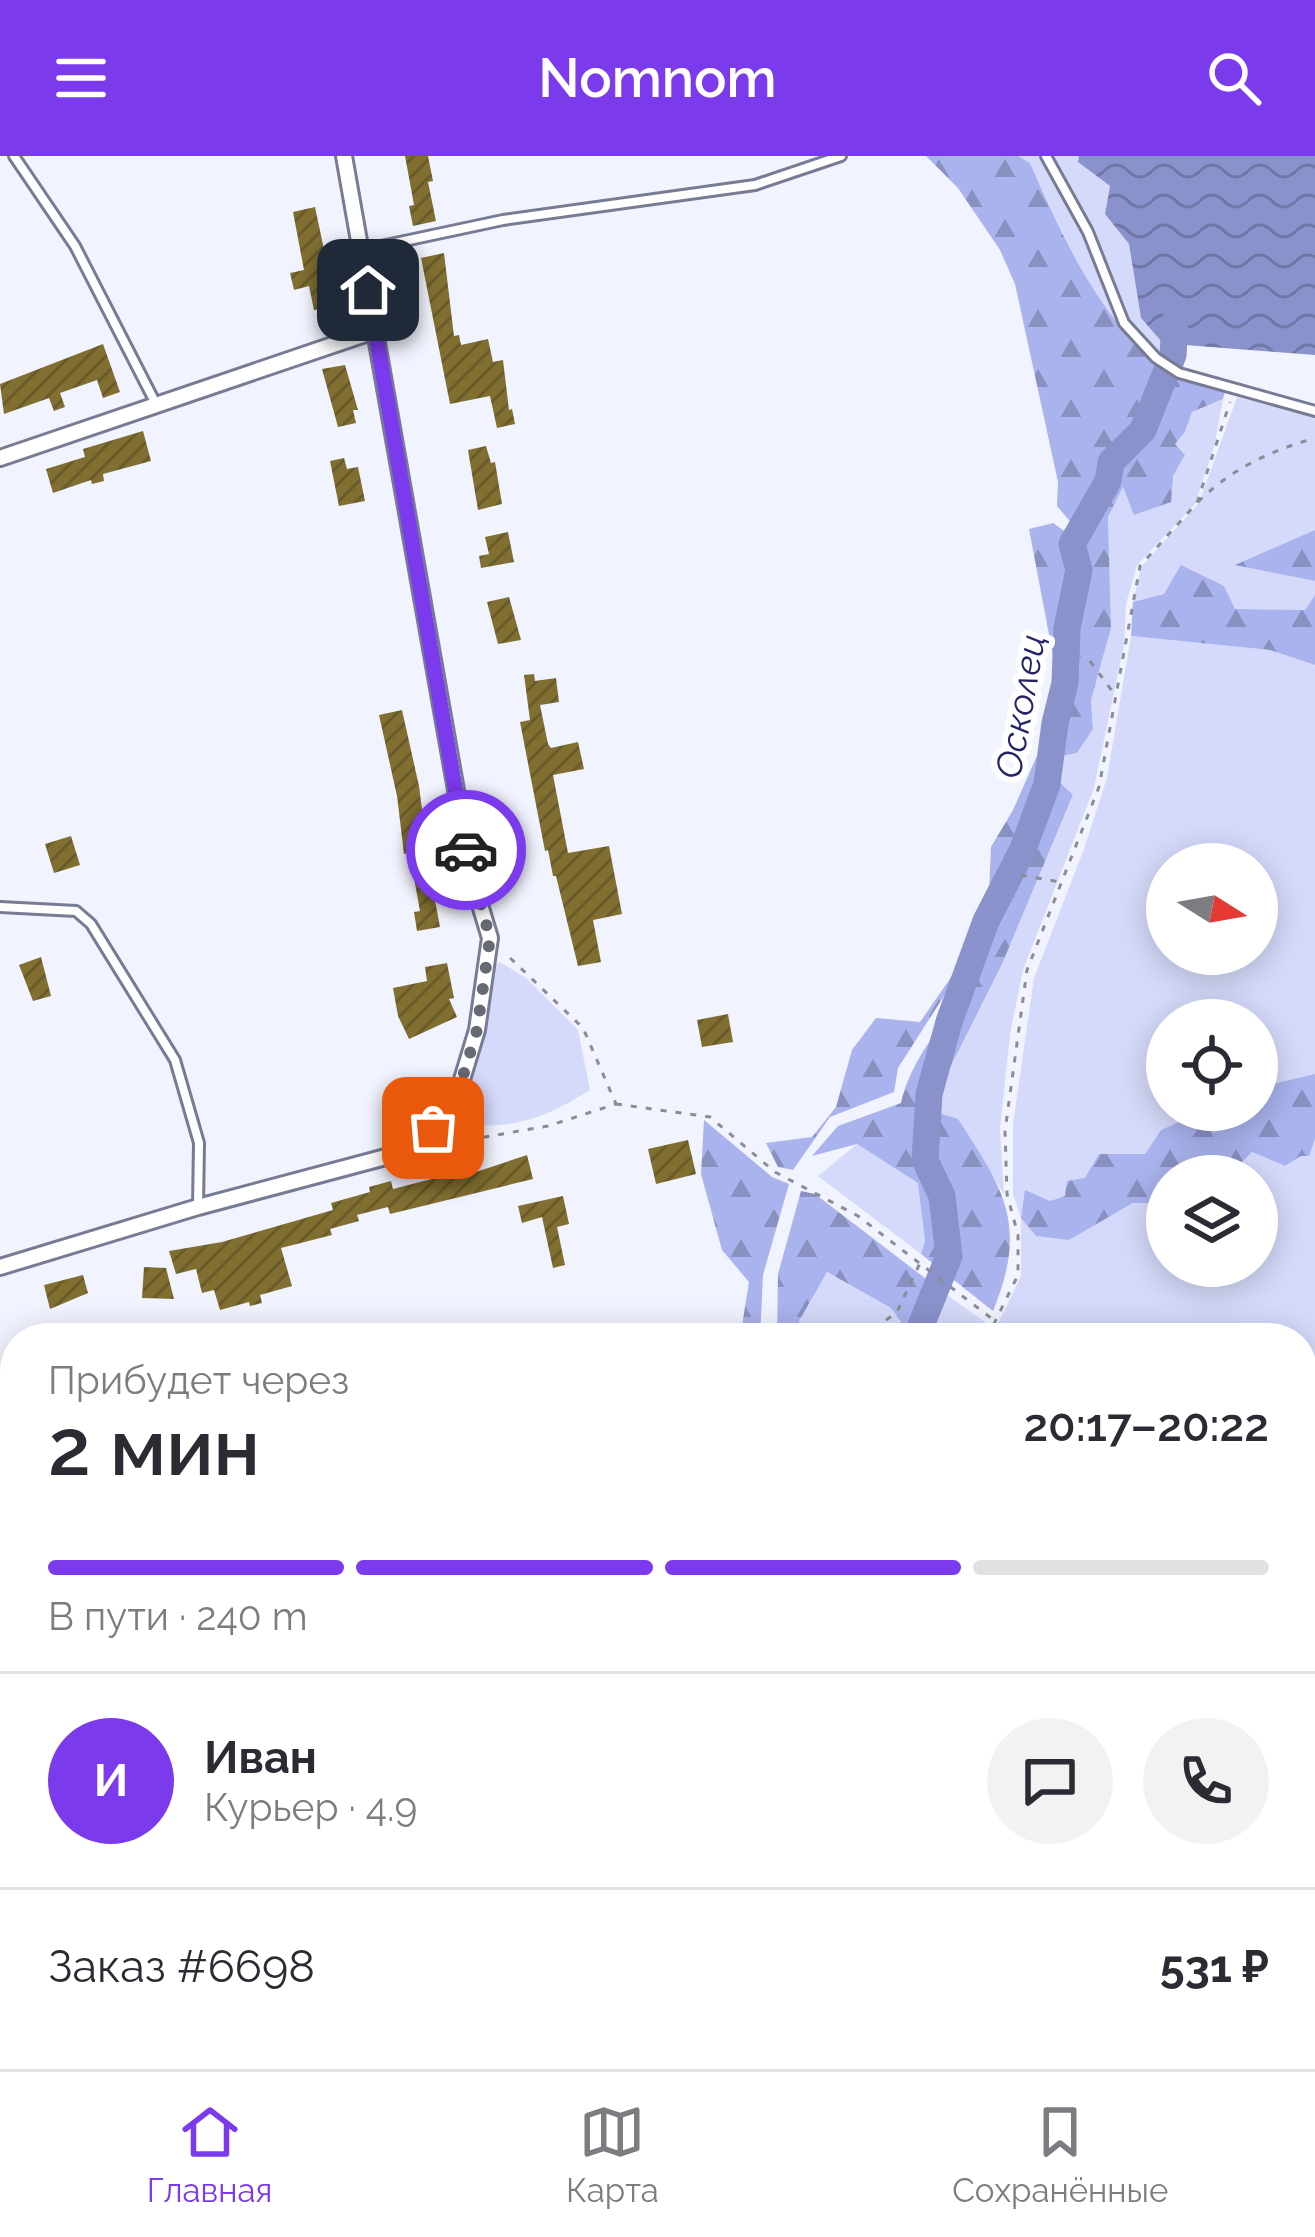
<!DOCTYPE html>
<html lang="ru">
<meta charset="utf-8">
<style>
body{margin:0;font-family:Raleway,sans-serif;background:#f2f2f3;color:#2b2b33;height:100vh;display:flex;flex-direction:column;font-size:45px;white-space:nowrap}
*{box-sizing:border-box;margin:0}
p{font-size:39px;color:#7c7c81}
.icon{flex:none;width:66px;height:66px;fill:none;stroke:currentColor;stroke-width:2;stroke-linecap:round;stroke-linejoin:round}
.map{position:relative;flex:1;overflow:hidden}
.side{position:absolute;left:0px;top:1167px;width:1317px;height:747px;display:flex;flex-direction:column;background:#fff;border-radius:48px 48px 0 0;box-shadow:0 6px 30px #0003}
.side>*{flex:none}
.needle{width:78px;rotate:101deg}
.buttons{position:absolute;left:1146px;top:687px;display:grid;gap:24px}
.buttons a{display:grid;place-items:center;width:132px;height:132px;border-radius:50%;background:#fff;box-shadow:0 6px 30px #0003;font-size:60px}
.pin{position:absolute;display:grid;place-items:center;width:102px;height:102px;color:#fff;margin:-51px;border-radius:24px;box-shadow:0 6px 18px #0006}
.courier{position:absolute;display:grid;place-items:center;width:120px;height:120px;margin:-60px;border:9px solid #7c3aed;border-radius:50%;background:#fff;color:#222;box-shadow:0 3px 15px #0007}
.overview em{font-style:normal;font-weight:600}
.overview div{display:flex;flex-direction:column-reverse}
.overview{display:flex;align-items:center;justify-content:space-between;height:204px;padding:0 48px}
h1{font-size:78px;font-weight:600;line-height:90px}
.bar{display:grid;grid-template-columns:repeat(4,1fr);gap:18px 12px;align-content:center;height:144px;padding:0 48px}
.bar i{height:15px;border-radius:9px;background:#e1e1e2}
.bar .selected{background:#7c3aed}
.bar p{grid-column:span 4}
.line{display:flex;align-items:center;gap:30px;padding:0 48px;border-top:3px solid #e1e1e2}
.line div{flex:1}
.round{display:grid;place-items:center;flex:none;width:126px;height:126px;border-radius:63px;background:#f2f2f3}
header{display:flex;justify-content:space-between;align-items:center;height:156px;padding:0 48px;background:#7c3aed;color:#fff;font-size:54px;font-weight:600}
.tab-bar{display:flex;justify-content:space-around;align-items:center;height:168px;border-top:3px solid #e1e1e2;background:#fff;font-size:33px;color:#7c7c81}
.tab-bar a{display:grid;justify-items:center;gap:6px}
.tab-bar .selected{color:#7c3aed}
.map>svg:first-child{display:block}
</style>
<header><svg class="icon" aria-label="menu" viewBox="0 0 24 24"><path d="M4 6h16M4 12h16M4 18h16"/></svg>Nomnom<svg class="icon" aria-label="search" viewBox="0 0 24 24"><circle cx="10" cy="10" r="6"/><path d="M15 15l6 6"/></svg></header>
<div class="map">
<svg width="1315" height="1913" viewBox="0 0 1315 1913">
<defs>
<pattern id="forest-firs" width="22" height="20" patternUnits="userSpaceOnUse" patternTransform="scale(3)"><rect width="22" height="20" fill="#a9b3ed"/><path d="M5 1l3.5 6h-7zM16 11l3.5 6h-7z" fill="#8991c0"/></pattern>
<pattern id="water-waves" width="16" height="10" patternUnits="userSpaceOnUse" patternTransform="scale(3)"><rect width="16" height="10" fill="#8992ca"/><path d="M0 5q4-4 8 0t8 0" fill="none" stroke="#6f77a4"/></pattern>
<pattern id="building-hatch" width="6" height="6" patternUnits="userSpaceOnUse" patternTransform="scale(3)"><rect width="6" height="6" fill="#816f31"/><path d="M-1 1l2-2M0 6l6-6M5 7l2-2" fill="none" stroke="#695b2a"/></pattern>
</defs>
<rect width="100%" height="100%" fill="#f1f3fe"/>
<path fill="#d5dafa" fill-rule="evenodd" d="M1018,0H1079L1078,6L1110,30L1105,58L1129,88L1141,162L1170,196L1163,214C1099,161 1062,81 1030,7Z
M1237,241L1315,262V374L1237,409L1315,425V439L1306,454L1235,453L1164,438L1133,446L1141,411L1199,347Z
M1223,243L1214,291L1195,348L1137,409L1126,448L1124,489L1094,632L1023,814L1010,878L1000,973L1004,1038L958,964L929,955L1002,808L1073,640L1052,619L1056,601L1077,597L1093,573L1091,544L1111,472L1108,361L1123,330L1173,320L1185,299L1175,288L1185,276L1192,256Z
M1131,480L1270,494L1315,509V918L1257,944V864H1167V954H1240L1215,976L1203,972L1201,958L1161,974L1145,998L1085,1022L1065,1040L1050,1045L1069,1084L1133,1047H1154L1167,1034V1110H1257V1020H1228L1252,996L1285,1010L1301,1000H1308L1315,983V1913H847L845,1899H1302V1182H991L1021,1120V1062L1013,1038V968L1034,822L1084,693L1107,622ZM1167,708H1257V798H1167Z
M500,806L526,822L578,874L590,934C547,961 516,973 464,969V947L484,886L493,811Z
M857,988L919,1027L925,1085L921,1098L818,1020Z
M826,1116L891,1152L912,1182H799V1165Z
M947,1139L985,1166L980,1182H922Z
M399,1899H758L762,1913H336L358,1903L394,1910Z"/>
<path fill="url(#forest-firs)" d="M926,0H1018L1030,7C1062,81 1099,161 1163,214L1140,271L1108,303L1104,324L1079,376L1057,350L1058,326L1015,128L1000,94L958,32Z
M1169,219L1227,228L1223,243L1192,256L1185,276L1175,288L1185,299L1173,320L1171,346L1134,359L1123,331L1108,361L1111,472L1091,544L1093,573L1077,597L1056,601L1070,528L1072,474L1085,415L1077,397L1078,384L1109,333L1119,304L1146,276Z
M1053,367L1076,383L1063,467L1061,527L1050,566L1043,627L1021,688L982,762L972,796L898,912L894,936L830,961L793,1014L778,1011L766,987L812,981L836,951L852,894L876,862L920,866L970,794L989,738L991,691L1013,654L1044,584L1055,510L1029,373Z
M1315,374V425L1235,409Z
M1181,409L1224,430L1235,453L1305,454L1315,439V509L1270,494L1131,480L1133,446L1164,438Z
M1052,619L1073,639L1002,808L929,954L958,963C1005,1035 1028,1070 993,1155L921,1098L925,1085L918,1027L857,988L812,1000L838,970L901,947C911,903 941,872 964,834C977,813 982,788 993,765C1016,718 1046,673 1052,619Z
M1315,918V983L1309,1000H1301L1285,1010L1252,996L1228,1020H1167V1034L1154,1047H1133L1069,1084L1036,1080L1021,1062L1025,1034L1050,1045L1065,1040L1067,1025L1085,1022L1099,998H1145L1161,974L1200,957L1203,972L1215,976L1223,956L1257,954V944L1267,942L1269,929Z
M704,964L772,1021L789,1028L763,1119L760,1182H740L749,1126L722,1094L701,1018Z
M801,1035L815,1038L947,1139L922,1182H912L891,1152L827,1116L799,1165V1182H777L778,1118Z
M274,1899H399L395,1910L358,1903L336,1913H237Z"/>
<path fill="url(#water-waves)" d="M1079,0H1315V199L1185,189L1173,199L1141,162L1129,88L1105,58L1110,30L1078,6Z"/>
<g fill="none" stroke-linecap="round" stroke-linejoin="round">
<path stroke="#8992ca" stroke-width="27" d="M916,1182L949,1100L942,1040L925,1004L929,938L949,866L986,765L1023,693L1047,628L1055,567L1065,527L1067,472L1079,414L1072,388L1108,325L1111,306L1143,274L1173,199L1175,166
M798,1899L802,1913"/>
</g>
<path fill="url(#building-hatch)" d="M405,0H428L433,25L428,26L436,65L413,70L409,50L414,49Z
M315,51L336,150L314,154L309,130L294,134L290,117L304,114L293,56Z
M444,97L454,180L459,179L461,189L488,183L493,206L503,204L509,254L512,253L515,268L497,272L490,240L450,248L421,102Z
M103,188L120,236L103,242L97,224L60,237L65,251L54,255L49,242L4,258L0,228Z
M345,209L358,254H353L356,267L338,271L322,213Z
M143,275L151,305L103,318L104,325L92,328L91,324L53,337L46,313L85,301L83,293Z
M486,290L491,307L495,306L502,348L478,354L468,294Z
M344,302L347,313L358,311L365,345L339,350L330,305Z
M508,376L514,406L481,412L479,400L489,398L485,381Z
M509,441L521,484L498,488L487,446Z
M534,518L535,525L556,522L559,546L540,549L548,588L551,592L578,586L584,613L553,619L568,697L609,690L622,758L593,764L601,806L578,810L556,720H553L548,694L545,695L520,566L530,564L524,519Z
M402,554L419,630L427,693L404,698L397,640L379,559Z
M71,680L80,709L54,717L45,688Z
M436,718L440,737L434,739L440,771L417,775L414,756L420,755L414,722Z
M41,801L51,840L33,845L19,809Z
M447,807L454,842L449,843L457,861L409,883L398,860L393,832L427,825L425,811Z
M728,858L733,886L702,891L697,864Z
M688,984L696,1018L656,1028L648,993Z
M527,999L533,1023L390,1058L388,1051L357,1059L359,1065L330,1073L332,1079L281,1092L292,1130L260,1139L262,1147L250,1150L249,1146L220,1154L214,1134L202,1137L196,1113L176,1118L169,1095L222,1086L333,1054L331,1047L370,1036L369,1031L391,1025L393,1033L466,1014L467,1019Z
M563,1040L569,1068L557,1071L565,1109L553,1112L542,1061L522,1067L518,1050Z
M144,1111L166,1112L174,1143L142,1142Z
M83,1119L88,1137L50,1153L44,1129Z"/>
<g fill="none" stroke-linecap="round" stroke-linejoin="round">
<defs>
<path id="lane" d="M14,0L75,90L156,248
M1046,0L1088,76L1124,167L1156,202L1179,217L1315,255
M362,94L503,64L755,29L841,0
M0,751L76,755L91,768L175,904L199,987L198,1051"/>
<path id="street" d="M0,302L374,175
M0,1111L198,1051L412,994L454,950L477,874L490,782L471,719L344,0"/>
</defs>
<use href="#lane" stroke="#777b93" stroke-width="14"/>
<use href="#street" stroke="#777b93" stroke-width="20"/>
<path stroke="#8a8c96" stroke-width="3" stroke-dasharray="6 9" stroke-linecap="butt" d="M1198,346C1231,313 1270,295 1315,282
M1090,505L1115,539
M1021,719L1060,726
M616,948L710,961L775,1016L858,1060L995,1165
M439,989L548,970L616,948L583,872L504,796
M862,1182L897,1156L920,1107
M987,1182L1018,1119V1079L1007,1038L1005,975L1027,814L1099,631L1140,410L1197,347L1230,246
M841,1899L844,1913"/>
<use href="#lane" stroke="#fff" stroke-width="8"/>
<use href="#street" stroke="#fff" stroke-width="14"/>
</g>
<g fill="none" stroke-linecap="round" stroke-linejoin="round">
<path stroke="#676973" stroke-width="12" stroke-dasharray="0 21.6" d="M433,972L454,950L477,874L490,782L466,694"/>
<path stroke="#7c3aed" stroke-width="15" d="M368,134L466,694"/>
</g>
<g text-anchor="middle" stroke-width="12" stroke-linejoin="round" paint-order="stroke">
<g font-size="36" font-style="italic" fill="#242366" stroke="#fff">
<text transform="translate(1020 550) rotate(-80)" y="13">Осколец</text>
</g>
</g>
</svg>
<div class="buttons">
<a><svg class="needle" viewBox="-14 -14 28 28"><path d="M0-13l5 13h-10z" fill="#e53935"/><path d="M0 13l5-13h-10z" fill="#7c7c81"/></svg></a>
<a><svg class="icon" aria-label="locate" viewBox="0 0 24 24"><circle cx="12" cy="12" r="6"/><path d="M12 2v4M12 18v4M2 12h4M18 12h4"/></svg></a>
<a><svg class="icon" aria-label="layers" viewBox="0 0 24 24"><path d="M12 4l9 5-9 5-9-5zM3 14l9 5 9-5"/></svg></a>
</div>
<div class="pin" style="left:433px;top:972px;background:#ea580c"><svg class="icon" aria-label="bag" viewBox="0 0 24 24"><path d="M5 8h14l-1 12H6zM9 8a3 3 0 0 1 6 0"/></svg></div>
<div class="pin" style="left:368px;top:134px;background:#1f2937"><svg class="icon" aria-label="home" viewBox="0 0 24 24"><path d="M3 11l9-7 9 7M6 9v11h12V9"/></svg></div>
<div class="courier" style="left:466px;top:694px"><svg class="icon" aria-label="car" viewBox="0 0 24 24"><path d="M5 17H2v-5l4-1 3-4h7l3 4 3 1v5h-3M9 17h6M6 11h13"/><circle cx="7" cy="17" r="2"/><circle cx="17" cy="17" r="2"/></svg></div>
<section class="side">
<div class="overview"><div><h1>2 мин</h1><p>Прибудет через</p></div><em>20:17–20:22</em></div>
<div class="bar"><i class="selected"></i><i class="selected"></i><i class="selected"></i><i></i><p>В пути · 240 m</p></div>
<div class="line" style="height:216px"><b class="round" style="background:#7c3aed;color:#fff">И</b><div><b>Иван</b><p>Курьер · 4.9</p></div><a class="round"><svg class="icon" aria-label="chat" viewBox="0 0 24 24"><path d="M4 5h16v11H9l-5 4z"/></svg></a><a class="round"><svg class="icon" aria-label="phone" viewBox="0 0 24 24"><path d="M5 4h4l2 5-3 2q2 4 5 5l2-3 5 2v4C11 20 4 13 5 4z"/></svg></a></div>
<div class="line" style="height:156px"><div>Заказ #6698</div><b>531 ₽</b></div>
</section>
</div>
<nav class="tab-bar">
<a class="selected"><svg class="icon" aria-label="home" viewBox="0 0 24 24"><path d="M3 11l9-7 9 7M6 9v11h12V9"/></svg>Главная</a>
<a><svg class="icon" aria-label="map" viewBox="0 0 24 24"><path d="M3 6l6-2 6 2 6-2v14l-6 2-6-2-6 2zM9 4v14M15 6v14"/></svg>Карта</a>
<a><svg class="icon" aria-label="saved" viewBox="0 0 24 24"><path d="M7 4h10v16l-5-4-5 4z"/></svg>Сохранённые</a>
</nav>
